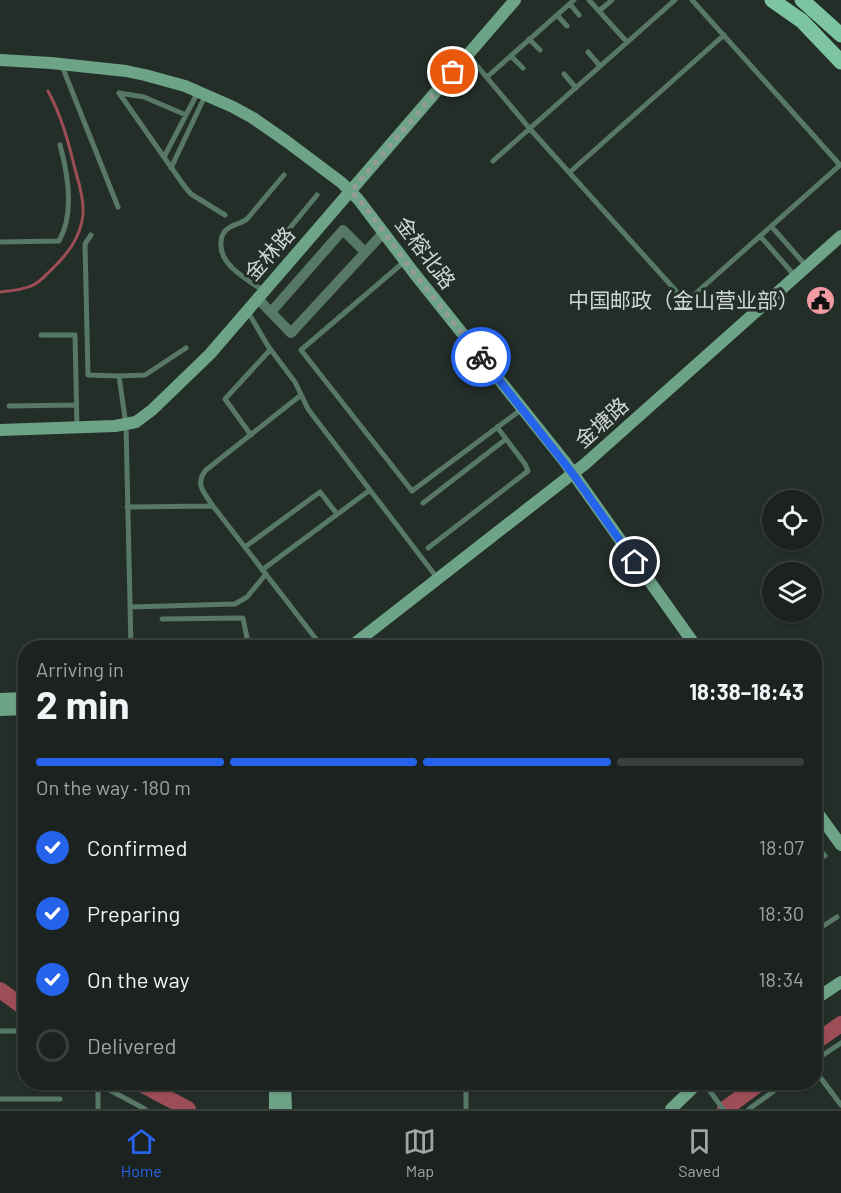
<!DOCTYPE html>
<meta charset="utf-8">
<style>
body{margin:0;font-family:Barlow,"Noto Sans SC",sans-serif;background:#282f2c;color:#f1f3f6;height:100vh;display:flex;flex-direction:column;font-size:22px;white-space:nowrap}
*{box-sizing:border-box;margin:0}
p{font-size:20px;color:#a0a4a4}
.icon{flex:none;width:33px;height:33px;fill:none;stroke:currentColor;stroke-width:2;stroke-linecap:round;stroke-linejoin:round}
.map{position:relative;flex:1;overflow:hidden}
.details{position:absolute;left:18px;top:640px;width:804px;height:450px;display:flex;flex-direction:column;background:#1b221f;border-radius:24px;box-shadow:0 2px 4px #0004,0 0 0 2px #393f3d}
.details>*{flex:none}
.tools{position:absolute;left:762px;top:490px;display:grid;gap:12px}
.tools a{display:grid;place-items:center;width:60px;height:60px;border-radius:50%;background:#1b221f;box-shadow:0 2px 4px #0004,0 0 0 2px #393f3d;font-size:30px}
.pin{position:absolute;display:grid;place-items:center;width:51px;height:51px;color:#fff;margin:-26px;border:3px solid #fff;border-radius:50%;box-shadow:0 2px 6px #0007}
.courier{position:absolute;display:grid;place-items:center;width:60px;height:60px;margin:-30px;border:4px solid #2563eb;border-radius:50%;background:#fff;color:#222;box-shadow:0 2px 8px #0007}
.overview em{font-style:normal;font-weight:700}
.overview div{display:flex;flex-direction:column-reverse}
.overview{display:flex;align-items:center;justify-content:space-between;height:102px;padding:0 18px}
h1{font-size:39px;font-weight:700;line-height:45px}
.bar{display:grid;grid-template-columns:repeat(4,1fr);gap:9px 6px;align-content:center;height:72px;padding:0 18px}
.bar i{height:8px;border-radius:4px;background:#393f3d}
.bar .selected{background:#2563eb}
.bar p{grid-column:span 4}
ol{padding:0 18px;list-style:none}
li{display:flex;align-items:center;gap:18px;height:66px}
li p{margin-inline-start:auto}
li .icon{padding:6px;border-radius:50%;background:#2563eb;color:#fff;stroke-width:4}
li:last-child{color:#a0a4a4}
li i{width:33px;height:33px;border:3px solid #393f3d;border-radius:50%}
.tabs{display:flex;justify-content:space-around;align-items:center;height:84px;border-top:2px solid #393f3d;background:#1b221f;font-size:16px;color:#a0a4a4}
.tabs a{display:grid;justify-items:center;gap:3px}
.tabs .selected{color:#2563eb}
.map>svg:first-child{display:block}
</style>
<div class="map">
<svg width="841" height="1109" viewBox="0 0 841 1109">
<rect width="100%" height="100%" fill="#242e29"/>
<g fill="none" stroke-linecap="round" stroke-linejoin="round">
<path stroke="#9d4d56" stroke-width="3" d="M0,292C10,291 22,290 31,286C39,283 44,277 49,272C66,256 81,238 83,214C84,200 80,186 76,173C69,144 62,117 48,91"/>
<path stroke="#9d4d56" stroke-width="16" d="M0,990L26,1009
M814,1043L841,1024
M139,1083L188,1109
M725,1109L760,1083"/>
<path stroke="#577866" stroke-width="5" d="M589,0L627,42
M570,4L579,15
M599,11L612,0
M557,15L567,26
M529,39L540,50
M588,52L600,66
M468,55L530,129L686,302L840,165L692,0
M511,56L523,68
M62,66L118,207
M564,74L576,88
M487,77L574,0
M119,93L185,187L191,194L225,215
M119,93L144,97L186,115
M164,157L198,92
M493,161L675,0
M171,168L205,96
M570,172L724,35
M772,227L807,267
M91,235L85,244L88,375L119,376L126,425L131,648
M760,236L795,276
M0,242L59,241C75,213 68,174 60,145
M405,261L301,350L412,491L522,409
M248,279L317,195
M264,291C248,280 219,265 221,243C221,238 223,233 226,230C232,224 241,224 247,219L284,175
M248,312L268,346L295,382L308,409L438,579
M41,335H75L77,428
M119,376L145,375L186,348
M301,395L206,470C194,484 205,494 213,506L323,648
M9,406L76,405
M251,435L225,399L270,350
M423,503L506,439
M127,507L213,506
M245,547L320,492L337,514
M428,548L528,471L525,464L497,427
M262,570L370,490
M130,607L235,604L247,597L266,574
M162,619L243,618L249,648
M814,842L825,856
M814,932L837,917
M814,977L825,993
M0,1031H26
M814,1061L841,1043
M814,1069L841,1105
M704,1083L723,1109
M0,1099H60
M98,1109V1087L102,1086L145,1109
M466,1109V1083
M749,1109L785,1083"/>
<path stroke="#577866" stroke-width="10" d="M257,298L291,333L384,232
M271,312L343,230L365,252"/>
<path stroke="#6da487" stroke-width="12" d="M0,60L51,63L126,71L145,75L185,86L233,107L253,118L286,141L342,183L358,199L414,273L565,462L697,648
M0,430L115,426L136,422L152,410L210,354L515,0
M349,648L585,464L841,236
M0,699L26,698
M0,710L26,709
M814,808L841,845
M814,1000L841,982
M275,1083V1109
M285,1083L286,1109
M671,1109L698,1083"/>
<path stroke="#7dc5a0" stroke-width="15" d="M772,0L802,21L841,62
M802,0L841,35"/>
</g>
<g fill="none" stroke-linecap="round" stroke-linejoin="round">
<path stroke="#939b97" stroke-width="6" stroke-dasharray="0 10.8" d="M453,72L351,191L367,209L414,273L481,357"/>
<path stroke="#2563eb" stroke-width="8" d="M481,357L573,474L635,562"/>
</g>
<defs>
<symbol id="civic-disc" viewBox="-11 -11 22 22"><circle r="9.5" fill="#f49aa2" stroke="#242e29"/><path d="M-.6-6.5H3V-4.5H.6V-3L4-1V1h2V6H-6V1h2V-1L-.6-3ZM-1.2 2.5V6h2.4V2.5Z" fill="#111"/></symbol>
</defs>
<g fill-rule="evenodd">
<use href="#civic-disc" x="804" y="284" width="33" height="33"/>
</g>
<g text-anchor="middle" stroke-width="6" stroke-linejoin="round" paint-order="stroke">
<g font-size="21" fill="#cfd6d2" stroke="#242e29">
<text transform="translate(425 253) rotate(53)" y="7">金榕北路</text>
<text transform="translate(270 254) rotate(-49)" y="7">金林路</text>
<text transform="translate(602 423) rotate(-42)" y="7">金塘路</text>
</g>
<g font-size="21" fill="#cfd6d2" stroke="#242e29" text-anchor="end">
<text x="799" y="308">中国邮政（金山营业部）</text>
</g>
</g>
</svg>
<div class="tools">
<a><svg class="icon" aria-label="locate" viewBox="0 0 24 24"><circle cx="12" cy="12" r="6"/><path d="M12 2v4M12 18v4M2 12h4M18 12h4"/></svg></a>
<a><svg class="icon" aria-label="layers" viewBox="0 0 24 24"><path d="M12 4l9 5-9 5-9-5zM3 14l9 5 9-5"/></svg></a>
</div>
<div class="pin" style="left:453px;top:72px;background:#ea580c"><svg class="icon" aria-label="bag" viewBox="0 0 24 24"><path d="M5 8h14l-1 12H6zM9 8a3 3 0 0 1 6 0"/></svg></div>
<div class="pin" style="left:635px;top:562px;background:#1f2937"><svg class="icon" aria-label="home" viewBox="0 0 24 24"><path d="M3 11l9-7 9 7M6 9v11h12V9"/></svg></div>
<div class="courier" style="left:481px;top:357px"><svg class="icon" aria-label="bike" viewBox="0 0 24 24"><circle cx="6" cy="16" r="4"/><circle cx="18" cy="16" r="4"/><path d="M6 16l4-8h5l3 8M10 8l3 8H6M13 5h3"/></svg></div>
<section class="details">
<div class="overview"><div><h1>2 min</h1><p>Arriving in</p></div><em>18:38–18:43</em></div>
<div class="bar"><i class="selected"></i><i class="selected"></i><i class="selected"></i><i></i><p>On the way · 180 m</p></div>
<ol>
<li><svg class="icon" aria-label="check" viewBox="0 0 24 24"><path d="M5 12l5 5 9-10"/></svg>Confirmed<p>18:07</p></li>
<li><svg class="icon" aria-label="check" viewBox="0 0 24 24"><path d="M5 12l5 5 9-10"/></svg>Preparing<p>18:30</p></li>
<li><svg class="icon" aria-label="check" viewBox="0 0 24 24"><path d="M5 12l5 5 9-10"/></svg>On the way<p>18:34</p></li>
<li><i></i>Delivered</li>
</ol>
</section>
</div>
<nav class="tabs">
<a class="selected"><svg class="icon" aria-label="home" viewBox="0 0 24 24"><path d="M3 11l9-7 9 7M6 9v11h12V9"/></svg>Home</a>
<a><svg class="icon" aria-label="map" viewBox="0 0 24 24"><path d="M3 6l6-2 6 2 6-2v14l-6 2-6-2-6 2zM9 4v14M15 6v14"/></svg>Map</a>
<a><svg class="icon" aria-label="saved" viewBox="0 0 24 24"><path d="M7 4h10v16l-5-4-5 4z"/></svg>Saved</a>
</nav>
